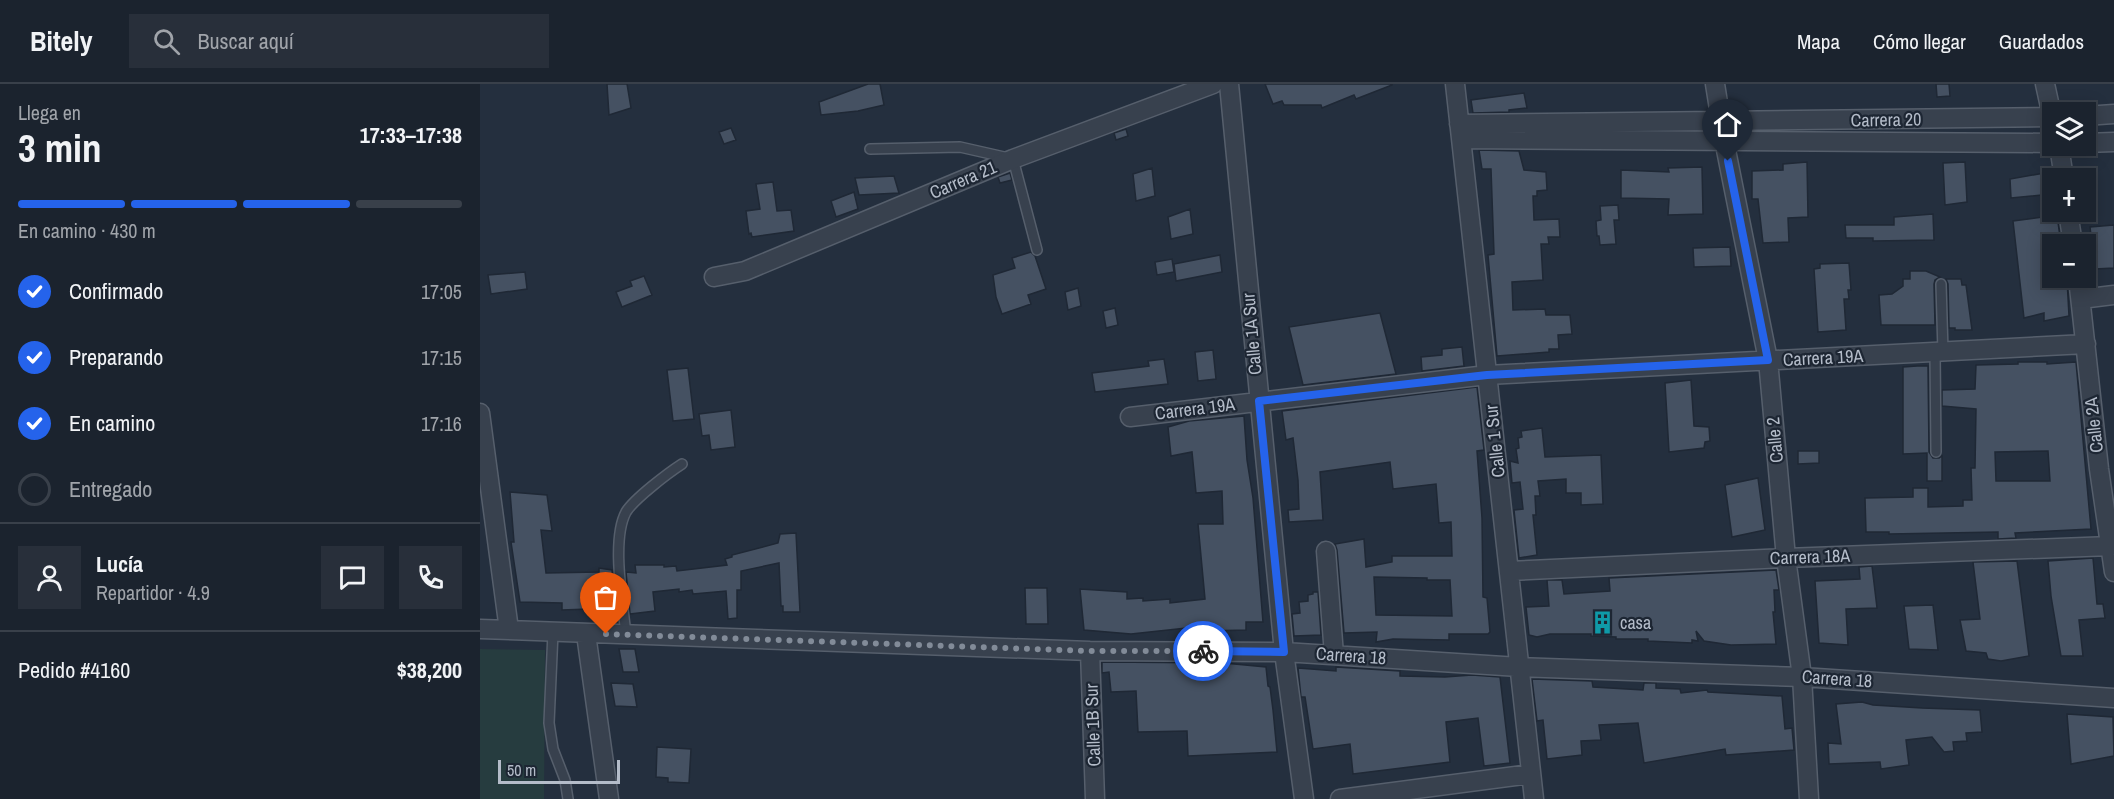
<!DOCTYPE html>
<html lang="es">
<meta charset="utf-8">
<style>
body{margin:0;font-family:"Archivo Narrow",sans-serif;background:#282f3a;color:#f1f3f6;height:100vh;display:flex;flex-direction:column;font-size:22px;white-space:nowrap}
*{box-sizing:border-box;margin:0}
p{font-size:20px;color:#a0a4aa}
.icon{flex:none;width:33px;height:33px;fill:none;stroke:currentColor;stroke-width:2;stroke-linecap:round;stroke-linejoin:round}
.map{position:relative;flex:1;overflow:hidden}
.sheet{display:flex;flex-direction:column;background:#1b232e;width:480px}
.sheet>*{flex:none}
.fabs{position:absolute;left:1562px;top:18px;display:grid;gap:12px}
.fabs a{display:grid;place-items:center;width:54px;height:54px;border-radius:0px;background:#1b232e;box-shadow:0 3px 15px #0003,0 0 0 2px #39404a;font-size:30px}
.scale{position:absolute;left:18px;bottom:15px;width:122px;box-sizing:border-box;padding-left:6px;border:3px solid #b4bcc9;border-top:0;font-size:16px;line-height:21px;white-space:nowrap;color:#b4bcc9;-webkit-text-stroke:4px #1d2633;paint-order:stroke}
.pin{position:absolute;display:grid;place-items:center;width:51px;height:51px;color:#fff;margin:-62px -26px;border-radius:50% 50% 50% 0;rotate:-45deg;box-shadow:0 0 6px #0007}
.pin .icon{rotate:45deg}
.courier{position:absolute;display:grid;place-items:center;width:60px;height:60px;margin:-30px;border:4px solid #2563eb;border-radius:50%;background:#fff;color:#222;box-shadow:0 2px 8px #0007}
.overview em{font-style:normal;font-weight:800}
.overview div{display:flex;flex-direction:column-reverse}
.overview{display:flex;align-items:center;justify-content:space-between;height:102px;padding:0 18px}
h1{font-size:39px;font-weight:800;line-height:45px}
.bar{display:grid;grid-template-columns:repeat(4,1fr);gap:9px 6px;align-content:center;height:72px;padding:0 18px}
.bar i{height:8px;border-radius:4px;background:#39404a}
.bar .selected{background:#2563eb}
.bar p{grid-column:span 4}
.line{display:flex;align-items:center;gap:15px;padding:0 18px;border-top:2px solid #39404a}
.line div{flex:1}
.round{display:grid;place-items:center;flex:none;width:63px;height:63px;border-radius:0px;background:#282f3a}
ol{padding:0 18px;list-style:none}
li{display:flex;align-items:center;gap:18px;height:66px}
li p{margin-inline-start:auto}
li .icon{padding:6px;border-radius:50%;background:#2563eb;color:#fff;stroke-width:4}
li:last-child{color:#a0a4aa}
li i{width:33px;height:33px;border:3px solid #39404a;border-radius:50%}
header{display:flex;align-items:center;gap:36px;box-sizing:border-box;height:84px;padding:0 30px;background:#1b232e;border-bottom:2px solid #39404a}
header strong{font-size:28px}
nav{display:flex;gap:33px;margin-inline-start:auto;font-size:21px}
.search{width:420px;height:54px;background:#282f3a;display:flex;align-items:center;gap:15px;box-sizing:border-box;padding:0 21px;border-radius:0px;color:#a0a4aa;font-size:22px}
main{display:flex;flex:1;min-height:0}
.map>svg:first-child{display:block}
</style>
<header>
<strong>Bitely</strong>
<div class="search"><svg class="icon" aria-label="search" viewBox="0 0 24 24"><circle cx="10" cy="10" r="6"/><path d="M15 15l6 6"/></svg>Buscar aquí</div>
<nav><a>Mapa</a><a>Cómo llegar</a><a>Guardados</a></nav>
</header>
<main>
<section class="sheet">
<div class="overview"><div><h1>3 min</h1><p>Llega en</p></div><em>17:33–17:38</em></div>
<div class="bar"><i class="selected"></i><i class="selected"></i><i class="selected"></i><i></i><p>En camino · 430 m</p></div>
<ol>
<li><svg class="icon" aria-label="check" viewBox="0 0 24 24"><path d="M5 12l5 5 9-10"/></svg>Confirmado<p>17:05</p></li>
<li><svg class="icon" aria-label="check" viewBox="0 0 24 24"><path d="M5 12l5 5 9-10"/></svg>Preparando<p>17:15</p></li>
<li><svg class="icon" aria-label="check" viewBox="0 0 24 24"><path d="M5 12l5 5 9-10"/></svg>En camino<p>17:16</p></li>
<li><i></i>Entregado</li>
</ol>
<div class="line" style="height:108px"><a class="round"><svg class="icon" aria-label="person" viewBox="0 0 24 24"><circle cx="12" cy="8" r="4"/><path d="M4 21q1-7 8-7t8 7"/></svg></a><div><b>Lucía</b><p>Repartidor · 4.9</p></div><a class="round"><svg class="icon" aria-label="chat" viewBox="0 0 24 24"><path d="M4 5h16v11H9l-5 4z"/></svg></a><a class="round"><svg class="icon" aria-label="phone" viewBox="0 0 24 24"><path d="M5 4h4l2 5-3 2q2 4 5 5l2-3 5 2v4C11 20 4 13 5 4z"/></svg></a></div>
<div class="line" style="height:78px"><div>Pedido #4160</div><b>$38,200</b></div>
</section>
<div class="map">
<svg width="1634" height="715" viewBox="0 0 1634 715">
<rect width="100%" height="100%" fill="#242f3e"/>
<path fill="#263c3f" d="M0,565L65,566L64,715H0Z"/>
<path fill="#455162" stroke="#1f2835" stroke-width="1.5" fill-rule="evenodd" d="M127,0H147L151,24L129,31Z
M388,0H400L404,21L378,27L341,31L339,18Z
M785,0H912V1L876,15L874,11L842,24L841,21H804L802,17L793,20Z
M1456,0H1469L1470,12L1457,13Z
M1044,9L1047,24L1029,26V28L993,29L991,16Z
M251,44L256,56L244,60L239,48Z
M646,45L648,52L636,56L634,49Z
M999,66L1039,67L1044,86L1066,88L1067,106L1057,107V112H1053L1054,136L1079,135L1080,153H1068L1069,160H1061L1063,196L1032,198L1033,226L1065,225L1066,231H1090L1092,250L1078,251L1079,265H1069V268L1017,272L1008,171L1014,170L1011,85H1002Z
M1327,78L1328,133L1308,134L1309,158L1283,159L1278,115H1272V87L1303,86V80Z
M1485,78L1487,118L1465,121L1463,79Z
M1222,83L1223,130L1188,131L1189,115L1141,114V86L1189,88L1188,84Z
M672,84L675,112L656,117L653,90Z
M1570,88L1572,110L1531,114L1530,95Z
M530,89L532,96L520,99L518,93Z
M414,92L419,109L379,111L375,94Z
M293,98L297,127L311,126L314,147L272,153L271,149L269,150L266,127L280,125L276,100Z
M374,108L378,125L356,133L351,117Z
M1138,121L1139,136H1134L1136,160L1120,161L1119,152H1117L1116,137L1121,136L1120,122Z
M710,125L713,150L691,155L688,133Z
M1453,130L1454,156L1393,157V154H1366L1365,141H1414V133Z
M1577,131L1581,160H1572V199L1587,195L1589,232L1564,237V229L1544,234L1533,137Z
M1634,141V184L1615,185L1610,143Z
M1250,163L1251,182L1214,183L1213,164Z
M551,168L555,172L566,205L548,211L551,220L522,230L516,213L513,191L535,184L532,174Z
M740,171L742,188L696,197L694,180Z
M692,175L694,188L677,191L675,178Z
M1369,179L1371,206H1368L1369,215H1364L1366,246L1338,248L1334,185L1340,184V180Z
M1430,187H1446L1460,193L1455,196L1454,200L1455,241H1401L1399,211L1412,210L1423,202V195H1430Z
M45,188L47,205L11,210L8,191Z
M164,192L172,211L142,223L136,208L152,202L150,197Z
M1466,195H1481L1482,201H1486L1492,246H1475V244H1469L1468,200Z
M598,204L601,222L588,226L585,208Z
M635,224L638,241L626,244L623,227Z
M900,229L916,290L823,301L809,243Z
M982,263L984,282L942,287L941,273L962,271V265Z
M733,266L736,295L718,297L715,268Z
M684,275L688,300L615,308L612,289L669,282L668,277Z
M1538,278H1567V280L1596,278L1611,445L1535,449L1536,454L1518,455V448L1409,450V448H1386L1385,414L1433,413V404H1448V423L1483,422V416H1492L1491,384H1495L1496,325L1462,322V306L1495,305L1496,281L1538,280ZM1568,367L1570,397H1516L1515,368Z
M1437,282H1448L1449,368L1453,374H1459L1462,372V397H1447V369L1423,370V283Z
M208,284L214,335L193,337L187,286Z
M1211,296L1214,342L1229,343L1230,357L1225,358L1224,364L1189,368L1185,299Z
M997,303L1004,366L997,367L1002,434L1003,513L1007,514L1010,548L1008,550H969V556L913,555L896,558L897,548L864,549L857,466L855,460L884,455L886,483L912,478V472H972L971,438L959,439L956,400L913,405L910,378L840,388L843,436L809,438L808,426L819,425L818,396L813,354L806,356L802,327ZM894,493L947,494V496H970L972,532L896,531Z
M251,326L255,363L231,366L229,351L222,352L219,330Z
M764,332L767,376L773,414L783,538H766V546L728,547V548L706,550V544L651,550L604,546L600,505L647,508V515L663,514V517L690,515V519L725,515L718,440H743L742,407L716,409L712,368L691,372L688,343L709,337Z
M1062,344L1065,373L1121,371L1123,420L1101,421V409H1086V395L1058,397L1060,412H1055L1056,431H1053L1057,471L1039,474L1034,426L1043,425L1040,398L1032,399L1030,377L1038,379L1036,365L1039,364L1038,354L1042,353L1041,347Z
M1318,367H1339V379L1318,380Z
M1278,394L1285,446L1252,453L1245,401Z
M30,408L67,411L72,447L61,446L66,489L119,488V484L132,486L136,524L82,526V519L40,518L31,458H34Z
M316,449L320,528H303V522H301L299,479L261,487V506H257V534L248,535L246,507L213,510L212,506L199,508V505L173,508L175,527L150,530L146,488L156,489L155,481H184V483L196,482L197,487L247,481L245,475L252,473V471L298,459L300,450Z
M1613,474L1617,520H1623L1625,534L1599,536L1603,572H1581L1571,512L1568,477Z
M1537,477L1549,572L1521,577L1508,575L1506,569L1486,567L1480,536L1500,535L1493,478Z
M1392,482L1397,524L1366,525L1368,561L1339,559L1335,497L1380,495L1379,483Z
M1296,486L1299,506H1294L1295,528H1293L1296,560L1251,561L1224,557L1216,547L1218,557L1212,556V559L1168,557V555H1136V553L1111,552V550H1070L1057,553L1049,551L1046,523L1069,522L1067,496H1082L1084,510L1130,507L1129,494Z
M545,504H567L568,540H546Z
M833,508H838L841,551L814,552L812,530L820,529L819,518L828,517V511L833,510Z
M1453,521L1458,566L1429,565L1424,522Z
M139,565H155L159,588H143Z
M622,578L744,579L786,583L788,602L790,603L793,626L797,668L708,672L707,647L658,648L656,607L631,608L629,588L622,589Z
M856,583L920,587V592L965,593L992,591L1020,593L1030,679L1004,682L998,634L966,638L970,678L873,690L870,660L833,665L825,613H821L818,584L856,587Z
M1052,595L1112,597L1113,603L1163,606L1164,599H1176V604L1200,605L1201,609L1227,606L1228,608L1302,612L1305,645L1312,644L1314,666L1246,671L1245,665L1164,679L1158,639L1119,641L1121,656L1101,657L1102,671L1067,675L1063,636L1057,637Z
M131,599L153,600L157,623L135,622Z
M1382,618L1393,621L1442,624L1500,626L1502,648L1486,649L1487,657L1473,658L1474,667L1464,668L1452,653L1426,656L1429,681L1401,685L1400,678L1349,680L1348,659L1361,660L1356,620Z
M1587,630L1633,633L1634,672L1591,680Z
M177,663L211,665L209,699L188,698V694L176,693Z"/>
<g fill="none" stroke-linecap="round" stroke-linejoin="round">
<defs>
<path id="lane" d="M390,65L480,63L533,75L557,166
M1461,200L1463,268
M1455,269L1456,368
M73,548L69,639L73,665L85,696L88,715
M146,551C143,519 131,456 146,428C154,415 188,389 202,380"/>
<path id="street" d="M749,0L804,568L824,715
M975,0L1054,715
M1235,0L1244,56L1288,276L1306,474L1322,593L1329,715
M1565,0L1572,32
M1605,32L1634,30
M979,40L1572,33
M981,55L1572,59
M1605,59L1634,58
M1579,62L1584,94
M1588,128L1593,160
M234,193L265,187L533,75L733,0
M1598,194L1619,385L1634,488
M1601,215L1634,211
M0,329L29,546
M650,333L1007,291L1606,260
M846,467L854,571
M1029,487L1306,474L1631,462
M0,545L610,567L804,568L1039,583L1322,593L1634,614
M106,550L129,715
M610,567L615,715
M860,715L1051,690"/>
</defs>
<use href="#lane" stroke="#565f6c" stroke-width="12"/>
<use href="#street" stroke="#565f6c" stroke-width="21"/>
<use href="#lane" stroke="#38414e" stroke-width="9"/>
<use href="#street" stroke="#38414e" stroke-width="18"/>
</g>
<g fill="none" stroke-linecap="round" stroke-linejoin="round">
<path stroke="#828b98" stroke-width="6" stroke-dasharray="0 10.8" d="M126,550L610,567H723"/>
<path stroke="#2563eb" stroke-width="8" d="M723,567L804,568L779,317L1007,291L1288,276L1248,77"/>
</g>
<defs>
<symbol id="building-bare" viewBox="-9 -9 18 18"><path d="M-4-6H4V6H1V3H-1V6H-4ZM-2.5-4.3h1.7v1.8h-1.7ZM.8-4.3h1.7v1.8H.8ZM-2.5-1h1.7V.8h-1.7ZM.8-1h1.7V.8H.8Z" fill="#0f9aa8" stroke="#1d2633" stroke-width="2.5" paint-order="stroke"/></symbol>
</defs>
<g fill-rule="evenodd">
<use href="#building-bare" x="1106" y="522" width="33" height="33"/>
</g>
<g text-anchor="middle" stroke-width="4.5" stroke-linejoin="round" paint-order="stroke">
<g font-size="18" fill="#b4bcc9" stroke="#1d2633">
<text transform="translate(1406 36) rotate(-1)" y="6">Carrera 20</text>
<text transform="translate(483 96) rotate(-23)" y="6">Carrera 21</text>
<text transform="translate(772 250) rotate(-95)" y="6">Calle 1A Sur</text>
<text transform="translate(1343 274) rotate(-3)" y="6">Carrera 19A</text>
<text transform="translate(715 325) rotate(-7)" y="6">Carrera 19A</text>
<text transform="translate(1614 341) rotate(-96)" y="6">Calle 2A</text>
<text transform="translate(1295 356) rotate(-95)" y="6">Calle 2</text>
<text transform="translate(1015 357) rotate(-96)" y="6">Calle 1 Sur</text>
<text transform="translate(1330 473) rotate(-2)" y="6">Carrera 18A</text>
<text transform="translate(871 572) rotate(4)" y="6">Carrera 18</text>
<text transform="translate(1357 595) rotate(4)" y="6">Carrera 18</text>
<text transform="translate(613 641) rotate(-92)" y="6">Calle 1B Sur</text>
</g>
<g font-size="18" fill="#b4bcc9" stroke="#1d2633" text-anchor="start">
<text x="1140" y="545">casa</text>
</g>
</g>
</svg>
<div class="fabs">
<a><svg class="icon" aria-label="layers" viewBox="0 0 24 24"><path d="M12 4l9 5-9 5-9-5zM3 14l9 5 9-5"/></svg></a>
<a>+</a>
<a>−</a>
</div>
<div class="scale">50 m</div>
<div class="pin" style="left:126px;top:550px;background:#ea580c"><svg class="icon" aria-label="bag" viewBox="0 0 24 24"><path d="M5 8h14l-1 12H6zM9 8a3 3 0 0 1 6 0"/></svg></div>
<div class="pin" style="left:1248px;top:77px;background:#1f2937"><svg class="icon" aria-label="home" viewBox="0 0 24 24"><path d="M3 11l9-7 9 7M6 9v11h12V9"/></svg></div>
<div class="courier" style="left:723px;top:567px"><svg class="icon" aria-label="bike" viewBox="0 0 24 24"><circle cx="6" cy="16" r="4"/><circle cx="18" cy="16" r="4"/><path d="M6 16l4-8h5l3 8M10 8l3 8H6M13 5h3"/></svg></div>
</div>
</main>
